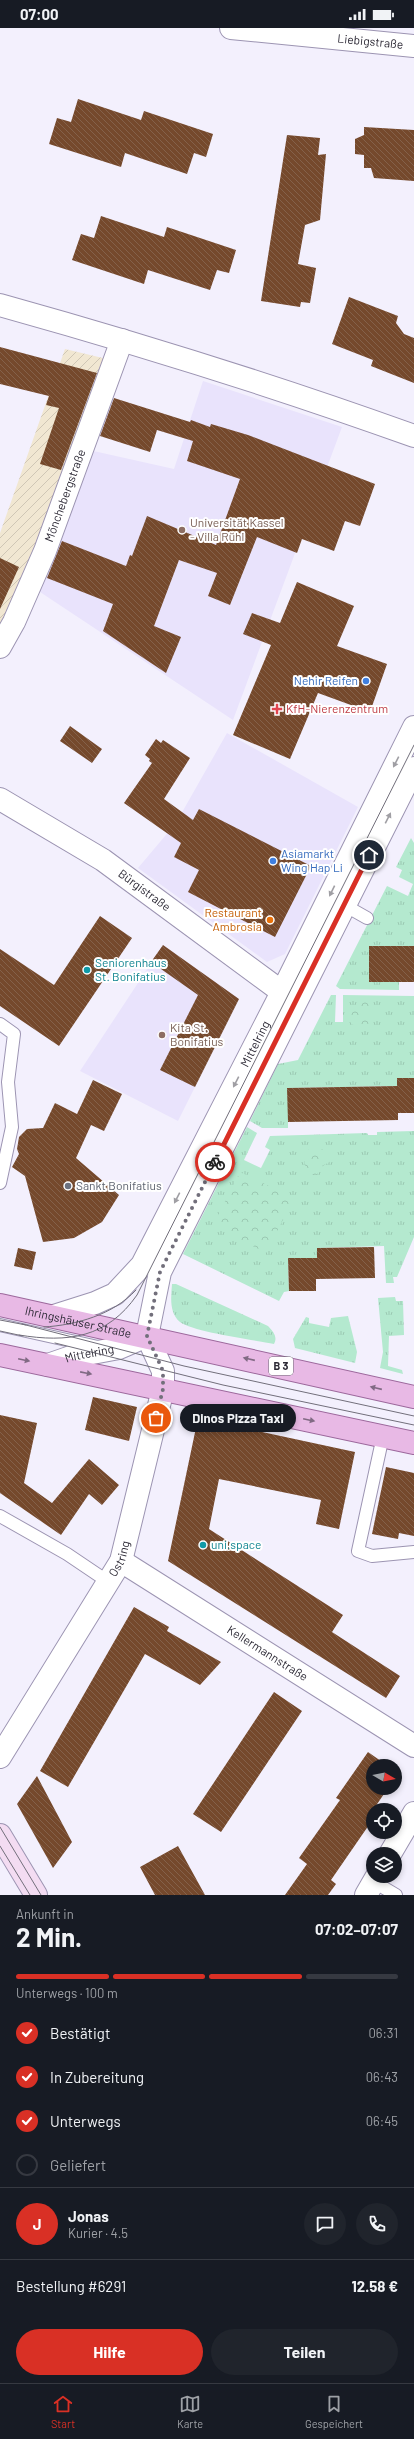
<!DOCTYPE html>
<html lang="de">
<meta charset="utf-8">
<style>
body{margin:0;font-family:Barlow,sans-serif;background:#20242c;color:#f1f3f6;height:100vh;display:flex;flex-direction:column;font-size:15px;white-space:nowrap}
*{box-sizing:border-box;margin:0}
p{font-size:13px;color:#9ea1a6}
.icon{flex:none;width:22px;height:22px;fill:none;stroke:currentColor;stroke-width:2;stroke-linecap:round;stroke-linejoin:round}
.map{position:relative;height:1867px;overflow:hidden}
.panel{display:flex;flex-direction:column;background:#171b24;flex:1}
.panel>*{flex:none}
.needle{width:26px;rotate:100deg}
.buttons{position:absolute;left:366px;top:1731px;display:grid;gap:8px}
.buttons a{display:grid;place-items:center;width:36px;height:36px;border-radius:50%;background:#171b24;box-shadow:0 2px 6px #0003;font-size:20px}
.pin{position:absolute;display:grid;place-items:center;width:34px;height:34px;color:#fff;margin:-17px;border:2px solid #fff;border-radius:50%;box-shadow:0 1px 4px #0007}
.courier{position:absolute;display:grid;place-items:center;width:40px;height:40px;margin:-20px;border:3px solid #d93025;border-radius:50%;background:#fff;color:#222;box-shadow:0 1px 5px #0007}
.bubble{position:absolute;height:28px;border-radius:14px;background:#171b24;box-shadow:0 2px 6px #0003;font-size:13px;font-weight:700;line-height:28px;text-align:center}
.head em{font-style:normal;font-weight:700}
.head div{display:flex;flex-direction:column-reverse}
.head{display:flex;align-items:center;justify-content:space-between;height:68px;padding:0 16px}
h1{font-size:26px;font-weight:700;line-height:30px}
.bar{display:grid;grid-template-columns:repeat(4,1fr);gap:6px 4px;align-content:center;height:48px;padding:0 16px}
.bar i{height:5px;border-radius:3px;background:#363941}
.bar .current{background:#d93025}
.bar p{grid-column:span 4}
.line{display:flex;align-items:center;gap:10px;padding:0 16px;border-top:1px solid #363941}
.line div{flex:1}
.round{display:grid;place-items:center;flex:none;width:42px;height:42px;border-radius:21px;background:#20242c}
ol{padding:0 16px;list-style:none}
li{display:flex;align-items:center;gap:12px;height:44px}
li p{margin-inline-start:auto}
li .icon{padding:4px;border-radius:50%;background:#d93025;color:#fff;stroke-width:4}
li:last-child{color:#9ea1a6}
li i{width:22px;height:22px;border:2px solid #363941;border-radius:50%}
.cta{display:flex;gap:8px;margin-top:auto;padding:8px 16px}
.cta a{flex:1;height:46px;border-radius:24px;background:#d93025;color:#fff;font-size:16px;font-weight:700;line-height:46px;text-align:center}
.cta a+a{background:#20242c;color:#f1f3f6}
.status{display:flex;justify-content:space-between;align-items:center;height:28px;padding:0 20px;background:#171b24;direction:ltr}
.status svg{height:11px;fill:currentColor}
.tab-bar{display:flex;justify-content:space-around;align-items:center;height:56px;border-top:1px solid #363941;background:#171b24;font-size:11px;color:#9ea1a6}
.tab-bar a{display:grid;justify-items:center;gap:2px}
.tab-bar .current{color:#d93025}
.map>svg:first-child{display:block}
</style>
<div class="status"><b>07:00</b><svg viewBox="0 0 49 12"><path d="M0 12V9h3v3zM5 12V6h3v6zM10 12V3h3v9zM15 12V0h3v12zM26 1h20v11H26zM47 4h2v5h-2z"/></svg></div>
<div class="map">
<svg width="414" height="1867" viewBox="0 0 414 1867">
<defs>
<pattern id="industrial-furrows" width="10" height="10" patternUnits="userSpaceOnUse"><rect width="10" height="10" fill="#f1e7d2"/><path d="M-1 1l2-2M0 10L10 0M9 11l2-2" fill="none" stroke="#cfc6b5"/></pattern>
<pattern id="grass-tufts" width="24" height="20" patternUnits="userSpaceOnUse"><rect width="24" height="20" fill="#b4e9cf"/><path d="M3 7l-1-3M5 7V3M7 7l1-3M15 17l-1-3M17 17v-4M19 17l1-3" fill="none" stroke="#9bc8b2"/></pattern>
<pattern id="forest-crowns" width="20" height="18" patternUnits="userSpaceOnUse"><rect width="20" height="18" fill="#b4e9cf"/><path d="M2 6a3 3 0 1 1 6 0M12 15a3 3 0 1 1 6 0" fill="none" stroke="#9bc8b2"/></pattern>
<pattern id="building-back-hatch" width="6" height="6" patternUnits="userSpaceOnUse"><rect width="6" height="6" fill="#75492c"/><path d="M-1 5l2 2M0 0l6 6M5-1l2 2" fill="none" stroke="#84614a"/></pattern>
</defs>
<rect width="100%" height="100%" fill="#f3f0fd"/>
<path fill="#e9e3fc" d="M203,353L342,399L233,692L37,562L89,422L174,441Z
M227,705L358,779L285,926L267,934L138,840L176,795Z
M163,917L239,971L178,1093L80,1043Z"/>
<path fill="url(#industrial-furrows)" d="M65,321L107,331L38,522L0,602V505Z"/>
<path fill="url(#grass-tufts)" d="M411,810L414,815V918H369L399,954V962L340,961L336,958L387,858L408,868L413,856L399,849L402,842L396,839Z
M331,967H336L335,994H343V967L414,968V1050H397V1058L288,1060V1100H262L250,1093L278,1036L298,1032Z
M247,1099L257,1105L244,1132L261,1140L270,1122L265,1119L270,1108L367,1105L368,1107H377V1104L414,1103V1209L397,1249H393L394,1255H386L384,1218L317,1220V1230H288L289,1263L284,1264L279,1273L183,1226Z
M172,1256H176L268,1298C273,1303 278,1309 274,1316C255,1312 193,1304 180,1294C169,1285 171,1269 172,1256Z
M395,1269L396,1273H403L404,1307L389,1308L388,1338L402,1342L403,1346L380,1340L383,1324L378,1270Z
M348,1288L357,1324L355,1335L295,1320L293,1311L306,1289L309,1290V1295L329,1299L331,1290Z"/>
<path fill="url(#forest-crowns)" d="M368,972L374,975L368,998L361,1000L351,996C348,983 357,977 368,972Z
M311,1119L329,1123L331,1133L321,1139L316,1148L308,1145C303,1137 303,1126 311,1119Z
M240,1144L294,1170L266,1225L213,1197Z"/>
<path fill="url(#building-back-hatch)" d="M78,71L141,92L144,83L213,106L206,129L194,125L187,146L125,125L121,139L49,116L57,90L71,94Z
M364,99L414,102V153L374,150L371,140H364V127L355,126V111L364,107Z
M287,107L320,110L318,127L326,126L320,192L305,197L298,236L316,240L310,275L301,274L300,279L261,273Z
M101,188L164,209L167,199L236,222L229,245L217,242L210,262L148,242L144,256L72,232L81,206L94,210Z
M349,269L398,288L396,295L404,306L414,310V355L371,338L373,332L332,316Z
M0,319L97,345L61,442L40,436L59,380L46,377L49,368L0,356Z
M114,370L190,394L191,392L210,399L211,396L248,407L375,456L360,498L345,493L334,523L302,511L297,525L257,509L230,577L208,568L217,545L179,532L154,598L181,609L166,645L103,603L113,576L47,550L62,513L126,538L130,527L132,528L147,488L216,517L240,451L187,433L193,413L157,402L150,424L100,408Z
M0,530L19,539L0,581Z
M297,554L354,578L337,618L387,636L370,684L318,665L290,731L233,707L271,617L243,606L252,585L280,595Z
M70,698L102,721L92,735L60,713Z
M156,711L161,715L163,712L190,730L164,771L193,792L199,781L311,838L275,909L188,864L199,842L174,829L181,815L124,775L152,735L149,733L150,731L145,727Z
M100,888L132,910L59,1018L0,978V921L54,957Z
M163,917L239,971L195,1059L160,1042L198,967L151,934Z
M369,918H414V954H369Z
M397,1050H414V1085H398V1092L288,1094L287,1060L397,1058Z
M93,1052L122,1066L104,1103L91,1097L76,1130L119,1167L102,1194L74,1210L43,1214L25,1148L12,1139L19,1126L17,1121L19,1109L27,1101L43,1100L55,1075L77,1086Z
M374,1219L375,1250L316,1251V1263H289L288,1230H317V1220Z
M18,1220L36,1224L32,1242L14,1238Z
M93,1369L137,1379L129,1413L85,1402Z
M0,1387L37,1395L24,1455L52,1475L89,1431L119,1457L102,1477L89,1466L61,1507L0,1465Z
M198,1390L355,1424L339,1501L316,1496L321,1472L219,1451L209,1501L343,1587L332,1604L400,1648L386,1670L168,1533Z
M386,1439L414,1445V1508L399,1505L398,1511L372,1506Z
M134,1579L169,1599L167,1603L221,1634L200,1657L145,1626L68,1759L40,1743Z
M274,1664L302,1683L221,1804L193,1786Z
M368,1724L388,1738H373V1760H388L367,1791L371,1794L331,1852L336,1856L328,1867H285L307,1836L299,1830L340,1772L336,1770Z
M37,1748L72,1814L53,1840L17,1776Z
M178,1818L205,1867H155L140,1839Z"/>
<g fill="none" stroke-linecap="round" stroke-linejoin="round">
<defs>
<path id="lane" d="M344,877L367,890
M0,996L14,1006L8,1054L12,1099L0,1155
M0,1297L98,1319
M383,1408L358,1523L372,1528L414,1524
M0,1488L67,1526L110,1555
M374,1854L396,1867"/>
<g id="street">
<path id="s1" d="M231,0L414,18"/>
<path d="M0,277C140,316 278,359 414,408"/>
<path id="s2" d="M0,619L14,594L45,523L122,312"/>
<path id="s3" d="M0,771L103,832L282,964"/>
<path id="s4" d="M54,1288L95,1275L115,1266L142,1237L282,964L414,699"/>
<path id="s5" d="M48,1337L71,1329L119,1320L147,1308L160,1244L414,740"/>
<path id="s6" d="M121,1533L414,1718"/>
<path id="s7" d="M0,1729L121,1533L163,1361V1343L147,1308"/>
<path d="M390,1826L414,1785"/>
<path d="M366,1867L377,1848"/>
</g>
<path id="secondary" d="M0,1807L36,1867"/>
<g id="primary">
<path id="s8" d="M0,1277L414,1369"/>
<path d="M0,1327L414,1415"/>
</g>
</defs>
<use href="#lane" stroke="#9c94b2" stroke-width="14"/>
<use href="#street" stroke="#9c94b2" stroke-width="24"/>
<use href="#secondary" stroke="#9c94b2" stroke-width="24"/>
<use href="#primary" stroke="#9c689c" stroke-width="24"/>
<use href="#lane" stroke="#fff" stroke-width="12"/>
<use href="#street" stroke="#fff" stroke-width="22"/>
<use href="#secondary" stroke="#f3dcf2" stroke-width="22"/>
<use href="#primary" stroke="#e8b9e5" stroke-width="22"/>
<path stroke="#726f7b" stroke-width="1" d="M0,1292L26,1297
M22,1296L184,1338L414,1388
M44,1299C76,1297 113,1287 136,1262
M0,1303L23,1308
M19,1307C68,1315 107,1310 137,1267L414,717
M55,1315L223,1357L414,1397
M0,1799L41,1867
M0,1818L30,1867"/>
</g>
<defs><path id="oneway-solid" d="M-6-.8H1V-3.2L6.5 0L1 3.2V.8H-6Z"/></defs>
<g fill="#a09fa4">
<use href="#oneway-solid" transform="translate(396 734) rotate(117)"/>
<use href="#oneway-solid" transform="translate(388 790) rotate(-63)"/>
<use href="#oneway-solid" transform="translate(332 863) rotate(116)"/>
<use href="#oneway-solid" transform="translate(236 1054) rotate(117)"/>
<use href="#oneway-solid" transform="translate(177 1170) rotate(117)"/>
</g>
<g fill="#816a84">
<use href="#oneway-solid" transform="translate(249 1331) rotate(-167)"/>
<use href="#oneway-solid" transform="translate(24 1332) rotate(12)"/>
<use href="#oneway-solid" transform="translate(86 1345) rotate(11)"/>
<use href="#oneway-solid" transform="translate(376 1360) rotate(-167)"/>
<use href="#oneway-solid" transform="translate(309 1392) rotate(12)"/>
</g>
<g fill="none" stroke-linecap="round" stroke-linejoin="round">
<path stroke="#726f7b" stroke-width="4" stroke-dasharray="0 7.2" d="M156,1390L163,1361V1343L147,1308L160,1244L215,1134"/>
<path stroke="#d93025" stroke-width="5" d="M215,1134L369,827"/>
</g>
<g fill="#8d6e63" stroke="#fff" stroke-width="1.5">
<circle cx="182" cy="502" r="4"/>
<circle cx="162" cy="1007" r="4"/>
</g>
<g fill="#3f7fe0" stroke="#fff" stroke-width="1.5">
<circle cx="366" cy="653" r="4"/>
<circle cx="273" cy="833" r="4"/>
</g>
<path fill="#e0444e" stroke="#fff" stroke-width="1.5" d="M275 675h4v4h4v4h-4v4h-4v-4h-4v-4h4z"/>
<circle fill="#e8710a" stroke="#fff" stroke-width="1.5" cx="270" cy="892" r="4"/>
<g fill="#0f9aa8" stroke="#fff" stroke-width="1.5">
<circle cx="87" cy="942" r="4"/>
<circle cx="203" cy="1517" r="4"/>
</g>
<circle fill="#6b7280" stroke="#fff" stroke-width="1.5" cx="68" cy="1158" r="4"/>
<g text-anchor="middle" stroke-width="4" stroke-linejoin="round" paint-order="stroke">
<rect fill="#fff" stroke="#6b6972" stroke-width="1" x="269" y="1329" width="24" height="18" rx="3"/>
<g font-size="11" font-weight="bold" fill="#2c2935">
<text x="281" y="1342">B 3</text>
</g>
<g font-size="12" fill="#2c2935" stroke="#fff">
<text dy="4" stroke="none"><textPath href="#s1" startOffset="140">Liebigstraße</textPath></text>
<text dy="4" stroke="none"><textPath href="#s2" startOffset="165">Mönchebergstraße</textPath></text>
<text dy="4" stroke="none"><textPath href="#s3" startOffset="171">Bürgistraße</textPath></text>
<text dy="4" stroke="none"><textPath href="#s4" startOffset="353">Mittelring</textPath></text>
<text dy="4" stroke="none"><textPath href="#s8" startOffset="80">Ihringshäuser Straße</textPath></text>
<text dy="4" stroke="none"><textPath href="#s5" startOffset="43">Mittelring</textPath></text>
<text dy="4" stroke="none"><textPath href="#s7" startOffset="232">Ostring</textPath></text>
<text dy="4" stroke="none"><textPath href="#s6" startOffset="173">Kellermannstraße</textPath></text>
</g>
<g font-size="12" fill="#785e54" stroke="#fff" text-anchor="start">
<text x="190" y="499">Universität Kassel<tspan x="190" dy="14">- Villa Rühl</tspan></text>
<text x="170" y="1004">Kita St.<tspan x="170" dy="14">Bonifatius</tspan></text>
</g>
<g font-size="12" fill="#366cbe" stroke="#fff" text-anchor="end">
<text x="358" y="657">Nehir Reifen</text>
<text x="281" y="830" text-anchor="start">Asiamarkt<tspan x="281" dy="14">Wing Hap Li</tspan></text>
</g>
<g font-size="12" fill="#be3a42" stroke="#fff" text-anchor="start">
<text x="286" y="685">KfH-Nierenzentrum</text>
</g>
<g font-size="12" fill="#c56008" stroke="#fff" text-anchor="end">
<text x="262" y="889">Restaurant<tspan x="262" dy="14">Ambrosia</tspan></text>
</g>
<g font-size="12" fill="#0d838f" stroke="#fff" text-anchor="start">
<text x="95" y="939">Seniorenhaus<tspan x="95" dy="14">St. Bonifatius</tspan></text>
<text x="211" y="1521">uni.space</text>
</g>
<g font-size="12" fill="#5b616d" stroke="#fff" text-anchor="start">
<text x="76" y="1162">Sankt Bonifatius</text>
</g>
</g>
</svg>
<div class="buttons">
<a><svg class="needle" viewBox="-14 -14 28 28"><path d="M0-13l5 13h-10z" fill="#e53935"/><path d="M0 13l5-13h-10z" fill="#9ea1a6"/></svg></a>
<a><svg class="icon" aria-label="locate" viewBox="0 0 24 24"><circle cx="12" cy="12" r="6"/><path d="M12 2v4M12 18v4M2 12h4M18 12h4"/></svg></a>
<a><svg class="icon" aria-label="layers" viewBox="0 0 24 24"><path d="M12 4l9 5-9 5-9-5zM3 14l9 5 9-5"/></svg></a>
</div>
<div class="pin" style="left:156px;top:1390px;background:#ea580c"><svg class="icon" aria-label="bag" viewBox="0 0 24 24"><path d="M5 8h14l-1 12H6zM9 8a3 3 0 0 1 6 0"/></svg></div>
<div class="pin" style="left:369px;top:827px;background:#1f2937"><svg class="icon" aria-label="home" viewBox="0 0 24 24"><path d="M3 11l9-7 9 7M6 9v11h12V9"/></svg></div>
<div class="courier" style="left:215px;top:1134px"><svg class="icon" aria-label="bike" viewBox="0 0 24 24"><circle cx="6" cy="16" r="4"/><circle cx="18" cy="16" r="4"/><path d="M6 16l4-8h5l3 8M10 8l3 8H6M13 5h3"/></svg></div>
<div class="bubble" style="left:180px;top:1376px;width:116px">Dinos Pizza Taxi</div>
</div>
<section class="panel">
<div class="head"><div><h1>2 Min.</h1><p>Ankunft in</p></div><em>07:02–07:07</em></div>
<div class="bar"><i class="current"></i><i class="current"></i><i class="current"></i><i></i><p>Unterwegs · 100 m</p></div>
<ol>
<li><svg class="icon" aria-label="check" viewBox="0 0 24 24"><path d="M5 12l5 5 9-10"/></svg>Bestätigt<p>06:31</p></li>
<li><svg class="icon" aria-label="check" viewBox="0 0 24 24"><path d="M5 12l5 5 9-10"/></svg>In Zubereitung<p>06:43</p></li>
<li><svg class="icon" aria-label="check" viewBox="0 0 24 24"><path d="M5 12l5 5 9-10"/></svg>Unterwegs<p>06:45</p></li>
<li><i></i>Geliefert</li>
</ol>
<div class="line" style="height:72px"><b class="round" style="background:#d93025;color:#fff">J</b><div><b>Jonas</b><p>Kurier · 4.5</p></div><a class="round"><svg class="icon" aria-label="chat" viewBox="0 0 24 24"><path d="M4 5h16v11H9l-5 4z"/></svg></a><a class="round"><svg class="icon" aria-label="phone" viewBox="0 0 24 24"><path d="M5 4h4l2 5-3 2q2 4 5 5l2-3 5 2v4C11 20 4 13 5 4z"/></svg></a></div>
<div class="line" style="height:52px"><div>Bestellung #6291</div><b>12.58 €</b></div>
<div class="cta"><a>Hilfe</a><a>Teilen</a></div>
</section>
<nav class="tab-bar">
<a class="current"><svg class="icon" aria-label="home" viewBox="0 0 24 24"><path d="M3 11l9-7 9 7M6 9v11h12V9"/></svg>Start</a>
<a><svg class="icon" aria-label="map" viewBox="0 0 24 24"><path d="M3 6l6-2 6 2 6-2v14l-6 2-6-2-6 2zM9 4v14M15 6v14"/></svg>Karte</a>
<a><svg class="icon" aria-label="saved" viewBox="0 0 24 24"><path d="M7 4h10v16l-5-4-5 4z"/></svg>Gespeichert</a>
</nav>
